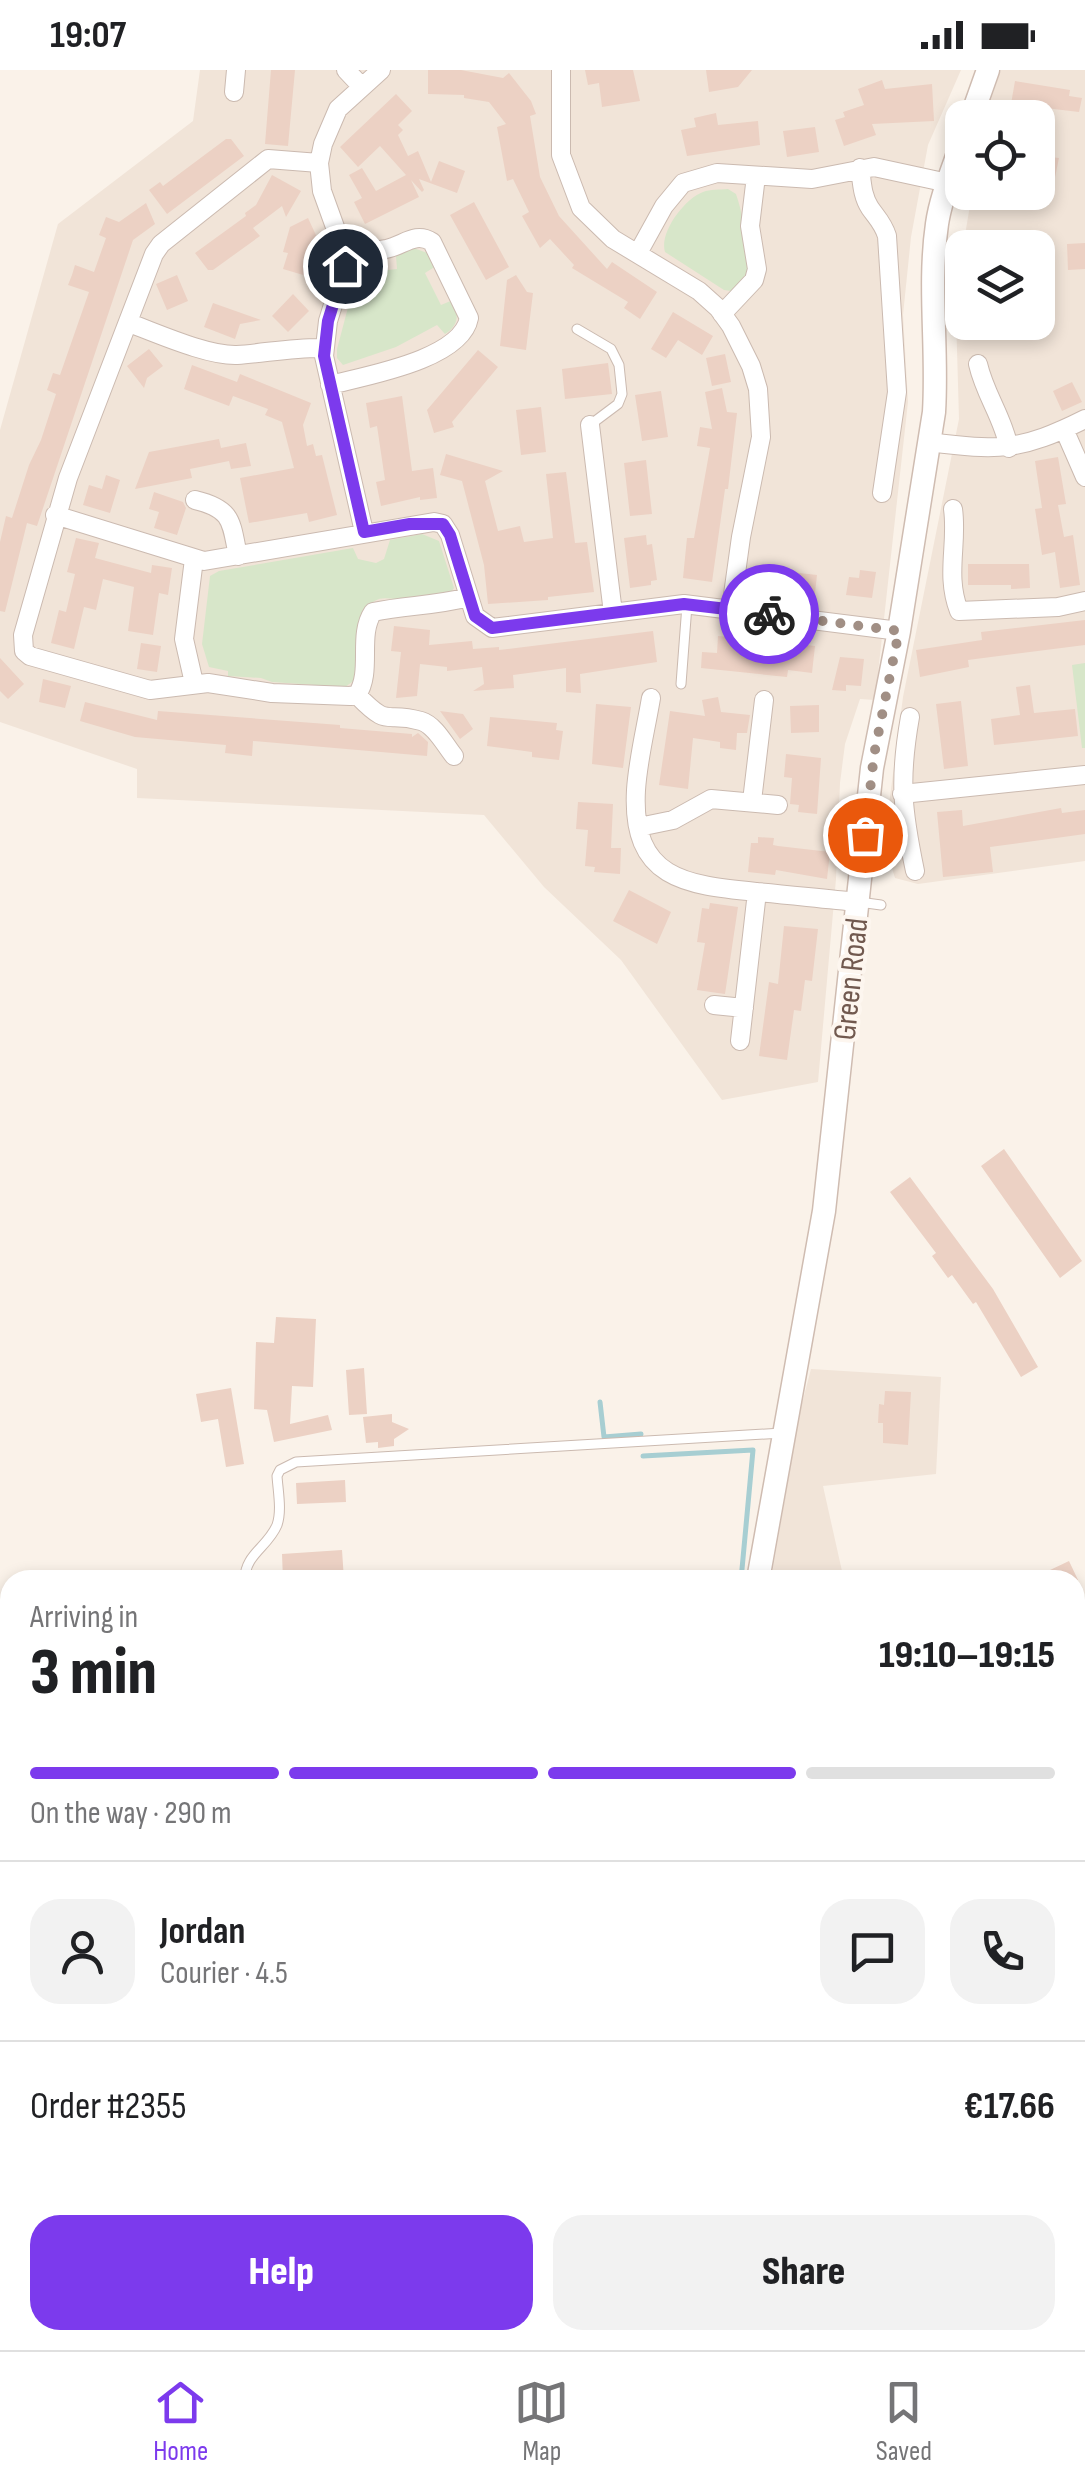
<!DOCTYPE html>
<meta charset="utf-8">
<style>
body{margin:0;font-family:"Sofia Sans Condensed",sans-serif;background:#f2f2f2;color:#202124;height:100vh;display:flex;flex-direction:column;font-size:38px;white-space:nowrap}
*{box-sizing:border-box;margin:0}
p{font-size:32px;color:#757577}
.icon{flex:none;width:55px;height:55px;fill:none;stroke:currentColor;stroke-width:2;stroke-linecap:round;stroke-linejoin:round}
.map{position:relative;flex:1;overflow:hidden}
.side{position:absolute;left:0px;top:1500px;width:1085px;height:780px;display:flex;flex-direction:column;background:#fff;border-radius:30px 30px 0 0;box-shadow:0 5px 15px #0003}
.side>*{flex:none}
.fabs{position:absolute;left:945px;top:30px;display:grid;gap:20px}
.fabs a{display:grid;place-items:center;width:110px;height:110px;border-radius:20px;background:#fff;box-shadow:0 5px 15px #0003;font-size:50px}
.pin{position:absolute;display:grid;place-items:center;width:85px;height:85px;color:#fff;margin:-42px;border:5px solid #fff;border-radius:50%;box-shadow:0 2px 10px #0007}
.courier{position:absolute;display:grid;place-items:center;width:100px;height:100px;margin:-50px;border:8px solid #7c3aed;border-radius:50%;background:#fff;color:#222;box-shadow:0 2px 12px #0007}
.overview em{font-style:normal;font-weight:800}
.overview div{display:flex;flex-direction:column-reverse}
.overview{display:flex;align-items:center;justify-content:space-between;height:170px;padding:0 30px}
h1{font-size:65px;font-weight:800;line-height:75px}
.bar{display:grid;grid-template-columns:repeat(4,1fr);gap:15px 10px;align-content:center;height:120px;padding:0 30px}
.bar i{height:12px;border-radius:8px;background:#e0e0e0}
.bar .selected{background:#7c3aed}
.bar p{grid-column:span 4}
.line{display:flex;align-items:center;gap:25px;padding:0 30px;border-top:2px solid #e0e0e0}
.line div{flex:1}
.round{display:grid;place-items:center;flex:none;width:105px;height:105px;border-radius:30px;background:#f2f2f2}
.primary-button{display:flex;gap:20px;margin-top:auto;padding:20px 30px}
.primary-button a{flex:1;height:115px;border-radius:30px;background:#7c3aed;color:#fff;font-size:40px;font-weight:800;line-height:115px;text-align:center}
.primary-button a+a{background:#f2f2f2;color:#202124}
.status{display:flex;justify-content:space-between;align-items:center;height:70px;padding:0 50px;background:#fff;direction:ltr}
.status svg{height:28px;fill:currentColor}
.menu{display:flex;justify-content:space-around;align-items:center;height:140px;border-top:2px solid #e0e0e0;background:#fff;font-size:28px;color:#757577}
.menu a{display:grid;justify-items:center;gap:5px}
.menu .selected{color:#7c3aed}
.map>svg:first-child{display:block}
</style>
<div class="status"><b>19:07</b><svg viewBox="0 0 49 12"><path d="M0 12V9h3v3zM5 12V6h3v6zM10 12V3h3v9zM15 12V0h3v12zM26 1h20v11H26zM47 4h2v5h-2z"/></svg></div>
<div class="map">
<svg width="1085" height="2280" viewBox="0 0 1085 2280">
<rect width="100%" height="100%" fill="#faf2e9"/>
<path fill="#f1e4d8" d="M200,0H961L928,75L911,167L903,245L908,332L875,630L860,629L845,674L840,713L836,809L818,1012L722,1030L621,890L544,817L484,745L137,728V699L0,652V360L58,154L193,51Z
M1001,0H1085V791L918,814L895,808L884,773L903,627L959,349L955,210L962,180V252H1038V178L963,177L972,123L1038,122V48L985,47Z
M811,1299L941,1307L936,1404L823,1416L844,1510H771L800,1341Z"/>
<path fill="#d7e6c9" d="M728,119L736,124C744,147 750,185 747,210L731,221L724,220L665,182C659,163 684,129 703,122C710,119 720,120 728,119Z
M411,177L430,184L436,196L425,203L441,235L453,230C459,245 459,255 445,264L437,255L396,277L343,295L337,288V279L359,196L370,194L377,188L378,201L397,199L396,186Z
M422,464L439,471L454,518L449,525C436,527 420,533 407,531C389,529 376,522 365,542L355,610L345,617L272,612L261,608L228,606V601L209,597L202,574L210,506L219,501L353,478L358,489L376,493L384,489L390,470Z
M1085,593V678H1082L1072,595Z"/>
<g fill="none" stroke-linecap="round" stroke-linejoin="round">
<path stroke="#a7ced2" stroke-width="5" d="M600,1332L604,1367L641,1364
M643,1386L753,1380L741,1510
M1075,1584L1085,1600"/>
</g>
<path fill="#ecd1c4" d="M271,0H295L288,76L265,74Z
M428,0H461L503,8L509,3L531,31L536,44L530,46L540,107L559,146L607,199L612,192L657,222L640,249L624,238L628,232L572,198L574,195L550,169L540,178L522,146L529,142L513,109L507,111L497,57L506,54L489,32L464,28V25L428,24Z
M585,0H633L640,31L602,37L599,13L588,15Z
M706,0H752L738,17L709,22Z
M882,10L885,19L932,14L934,51L872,54L876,65L844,76L835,50L845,47L843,42L864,35L858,19Z
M1015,11L1070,20L1069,26L1082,28L1079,42L1011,34Z
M396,24L412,41L398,55L403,60L398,65L408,86L418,81L431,112L439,91L465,101L457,123L419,109L424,120L422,122L411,110L419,127L365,154L354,132L362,128L349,105L362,98L376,121L406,105L380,76L358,97L340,77Z
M716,43L718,55L758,51L760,75L687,86L681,60L696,57L694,48Z
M815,57L819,82L787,87L783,61Z
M226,69H231L244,86L167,144L149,120L160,112L163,116Z
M1042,86L1059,88L1051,127L1038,125Z
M272,105L301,121L286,147L282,136L253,158L260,166L213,200H208L195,183L246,146L245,143L256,135Z
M474,132L509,197L486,210L450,145Z
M146,133L155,154L133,170L37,456L27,453L5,542L0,541V472L6,446L12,448L29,395L41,370L56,324L47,320L53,303L60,305L89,222L68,215L72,205L75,195L94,202L106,168L99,165L106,147L119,152Z
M308,148L321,176L310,207L283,199L288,183L283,182L290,157Z
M1085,173V199L1068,200L1067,174Z
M177,205L188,231L167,240L156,214Z
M516,205L527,222L533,223L526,280L500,276L507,210Z
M293,224L309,241L288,262L272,246Z
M213,233L261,250L240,254L235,269L204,257Z
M673,242L713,266L702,285L678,270L666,288L651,279Z
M149,279L163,296L147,308L144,318L127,296Z
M478,280L498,297L452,352L454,357L434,363L427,340Z
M725,284L731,312L712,316L706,288Z
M608,293L612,324L565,329L562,299Z
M192,295L237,312L240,304L311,333L303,355L307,376L313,374L316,386L322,385L337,445L309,452L307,443L249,453L240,408L294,398L282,352L265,345L268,339L233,326L229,336L184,319Z
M1072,312L1082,332L1062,341L1053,321Z
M722,318L727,342L737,343L728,419H725L712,512L683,508L687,468H694L710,378L697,376L700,357L712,359L705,322Z
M661,321L668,367L642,371L635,325Z
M402,326L412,401L433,398L437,428L420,430V427L381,436L376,412L385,410L377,356L370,358L366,333Z
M541,337L546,382L521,385L516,340Z
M219,369L221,378L246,373L251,396L231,399L229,391L190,399L192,408L135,419L149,382Z
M446,384L503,401L485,411L498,461L520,456L524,472L553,468L546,404L566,402L575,473L587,472L594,522L548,527V530L488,534L484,495L462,411L440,405Z
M1058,387L1066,434L1058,435L1064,467L1073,465L1080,515L1060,518L1055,482L1042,485L1035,439L1042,438L1035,391Z
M646,390L652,444L630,446L624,393Z
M106,405L120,410L110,443L83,435L89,415L102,419Z
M154,422L183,432L186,438L177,465L154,458L159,442L149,439Z
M646,465L647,475L652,474L657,510L651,511V515L630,518L624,468Z
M76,468L99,473L95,488L151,503L152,495L172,498L168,525L159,523L153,565L128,561L134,517L103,509L96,540L84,537L74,579L51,573L59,540L66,542L75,504L67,502Z
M968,494H1029L1030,518L1011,519V515H968Z
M764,499L817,505L814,532L761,522Z
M860,500L876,502L872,528L846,525L849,507L859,508Z
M1085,550V575L968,590L969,597L920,607L916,580L982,570L981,562Z
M394,556L430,560L429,575L472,571L473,579L499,577V580L653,561L657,592L580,604L581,623L566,622V598L513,605L514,618L473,621L484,614L482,597L447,601V597L420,594L417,626L396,628L401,582L391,581Z
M718,566L815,576L812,603L788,600L787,607L701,598L702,582L717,583Z
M141,573L161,576L157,602L137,599Z
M840,587L864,589L861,616L846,615V621L832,620Z
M0,588L24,614L8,629L0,621Z
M43,609L71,616L65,638L39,632Z
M1030,615L1034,643L1075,639L1078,666L994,675L991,649L1020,645L1016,617Z
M718,627L721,642L750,645L747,663H737L736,680L720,678V672L693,668L688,719L659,715L670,641L705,646L702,630Z
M961,631L968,696L944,699L936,634Z
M85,632L157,650L158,641L340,655V658L412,664V667L418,663L428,672L427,686L253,671L252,686L225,683L226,675L135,667L80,651Z
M596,634L631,637L623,698L592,694Z
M819,635V662L791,663L790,636Z
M440,641L463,644L473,659L460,669Z
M490,647L557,653L556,660L563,661L559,690L532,687V682L487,676Z
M786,684L821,688L817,744L798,742L799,735L790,734L792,708L784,707Z
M578,732L613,734L611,778H621L620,804L594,802L595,797L585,796L588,760L576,759Z
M1061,738L1062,743L1085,740V764L990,777L993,802L943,807L937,742L962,740L963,756Z
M758,767L774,768L773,775L778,776L830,782L827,809L776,800L775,805L748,802L751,773H758Z
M629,820L671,842L657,874L613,851Z
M710,833L738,837L725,924L697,920L705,873L697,872L702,838L709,839Z
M784,856L818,859L812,911L805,910L801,941L794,940L787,990L759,986L769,912L778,914Z
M1004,1079L1082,1191L1060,1208L981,1096Z
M910,1107L993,1219L1038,1297L1021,1307L976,1232L973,1234L952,1205L948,1208L932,1186L936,1183L890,1122Z
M276,1247L316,1249L313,1317L292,1316L290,1354L328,1345L332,1360L274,1372L267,1340L254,1339L256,1272L274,1273Z
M364,1298L367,1344L349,1345L346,1300Z
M231,1318L244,1394L226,1397L218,1349L201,1352L196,1324Z
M885,1321L911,1322L908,1375L883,1373V1353H878L879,1334L884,1335Z
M392,1344V1352L409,1359L394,1369V1376L378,1378V1372L366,1373L363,1347Z
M345,1410L346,1432L297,1434L296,1413Z
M342,1480L344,1510H283L282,1484Z
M1069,1491L1078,1510H1029Z"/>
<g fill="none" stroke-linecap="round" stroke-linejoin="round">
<defs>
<path id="lane" d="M577,259L611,279L619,295L622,324L618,334L590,355
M681,614L687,535
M859,832L881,835
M245,1510C244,1485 268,1477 277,1455C282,1441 278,1421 277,1406L280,1400L296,1392L782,1363"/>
<path id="street" d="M346,0L362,17
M561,0V85L581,138L613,169L699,221L718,238L731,256L751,296L758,319L761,367L741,467L731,539
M234,22L236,0
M319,93L268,89L161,174L154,184L68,408L23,565L24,581L30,586L150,620L208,613L272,623L350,626L357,625C373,601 357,566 373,542C407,535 434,536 469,527
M860,98C862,112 862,126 870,138C877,148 883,153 887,166L897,322L882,423
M638,183L664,136L683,113L717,103L812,109L874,97L948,113
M722,244L754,210L757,199L750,156L756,106
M129,253C157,263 207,286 237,285C266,283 295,277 325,278
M978,294C985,325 1003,347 1009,378
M330,315C364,306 461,290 469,248L432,172C415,161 403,176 386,179C373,182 358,181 344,182
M590,355L613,543
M1064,359L1085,407
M929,372C999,381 1021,381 1085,349
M195,430C233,439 231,452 238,486
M953,439C958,474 945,505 959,541L1058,537L1085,531
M55,445L204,491L434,452L443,454L450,465L475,546L492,558L684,534L899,561
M364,462L324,286L328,251L345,196L344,182L322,121L319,93L323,74L338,39L381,0
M194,489L184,569L194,613
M357,625C391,660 383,640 421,651C435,655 445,675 454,686
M651,628C646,658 638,689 636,720C631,810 686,815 757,822C791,825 824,829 858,832
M910,647C899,709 902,739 915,801
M902,724L1085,705
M752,731L764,630
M639,757L673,750L711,729L778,735
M714,935L744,938
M740,971L757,822
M0,1591L10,1593"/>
<path id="secondary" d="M971,48L988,0
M758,1510L824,1141L872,698L899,561L934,342C938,279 928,216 937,154C941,126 953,99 962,72
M705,2280L706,2270"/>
</defs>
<use href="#lane" stroke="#cbbab0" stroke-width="11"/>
<use href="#street" stroke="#cbbab0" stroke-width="20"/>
<use href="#secondary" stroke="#cfbcb1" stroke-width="25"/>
<use href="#lane" stroke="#fff" stroke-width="9"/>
<use href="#street" stroke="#fff" stroke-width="18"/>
<use href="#secondary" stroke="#fff" stroke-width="22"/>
</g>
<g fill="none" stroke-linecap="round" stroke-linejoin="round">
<path stroke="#a18f85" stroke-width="10" stroke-dasharray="0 18" d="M769,544L899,561L874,685L865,765"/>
<path stroke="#7c3aed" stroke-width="12" d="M345,196L328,251L324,286L364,462L410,454H443L450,465L475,546L492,558L684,534L769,544"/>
</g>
<g text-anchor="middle" stroke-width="8" stroke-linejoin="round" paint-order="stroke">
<g font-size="32" fill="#71594f" stroke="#fdf6ef">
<text transform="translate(850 909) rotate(-84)" y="11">Green Road</text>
</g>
</g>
</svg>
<div class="fabs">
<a><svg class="icon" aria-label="locate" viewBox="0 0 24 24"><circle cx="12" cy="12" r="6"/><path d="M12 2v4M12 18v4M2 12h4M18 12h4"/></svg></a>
<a><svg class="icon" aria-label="layers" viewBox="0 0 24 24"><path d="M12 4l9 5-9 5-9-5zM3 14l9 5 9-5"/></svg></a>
</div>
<div class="pin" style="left:865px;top:765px;background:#ea580c"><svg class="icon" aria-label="bag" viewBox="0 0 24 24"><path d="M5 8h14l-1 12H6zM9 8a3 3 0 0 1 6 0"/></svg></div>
<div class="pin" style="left:345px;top:196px;background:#1f2937"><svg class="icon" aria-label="home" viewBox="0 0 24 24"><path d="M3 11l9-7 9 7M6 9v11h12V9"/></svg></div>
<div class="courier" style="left:769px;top:544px"><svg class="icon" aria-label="bike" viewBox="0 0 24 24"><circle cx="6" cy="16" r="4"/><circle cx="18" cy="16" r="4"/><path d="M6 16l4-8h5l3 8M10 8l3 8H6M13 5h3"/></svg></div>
<section class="side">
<div class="overview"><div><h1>3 min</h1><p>Arriving in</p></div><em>19:10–19:15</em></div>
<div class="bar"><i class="selected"></i><i class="selected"></i><i class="selected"></i><i></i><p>On the way · 290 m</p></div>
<div class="line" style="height:180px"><a class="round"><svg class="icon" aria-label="person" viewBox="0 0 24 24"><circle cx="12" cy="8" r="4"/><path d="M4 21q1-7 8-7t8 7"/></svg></a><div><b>Jordan</b><p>Courier · 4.5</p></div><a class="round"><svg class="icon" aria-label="chat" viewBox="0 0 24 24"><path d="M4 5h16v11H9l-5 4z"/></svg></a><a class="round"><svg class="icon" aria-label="phone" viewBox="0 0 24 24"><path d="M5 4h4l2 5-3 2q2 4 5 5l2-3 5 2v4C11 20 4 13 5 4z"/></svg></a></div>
<div class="line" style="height:130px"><div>Order #2355</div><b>€17.66</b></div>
<div class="primary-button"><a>Help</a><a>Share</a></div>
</section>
</div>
<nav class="menu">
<a class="selected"><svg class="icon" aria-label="home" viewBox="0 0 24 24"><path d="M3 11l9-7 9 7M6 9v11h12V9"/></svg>Home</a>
<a><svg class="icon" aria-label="map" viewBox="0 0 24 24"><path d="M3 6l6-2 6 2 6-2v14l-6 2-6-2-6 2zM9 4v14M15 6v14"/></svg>Map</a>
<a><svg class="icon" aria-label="saved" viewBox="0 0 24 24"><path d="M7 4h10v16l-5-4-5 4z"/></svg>Saved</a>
</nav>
